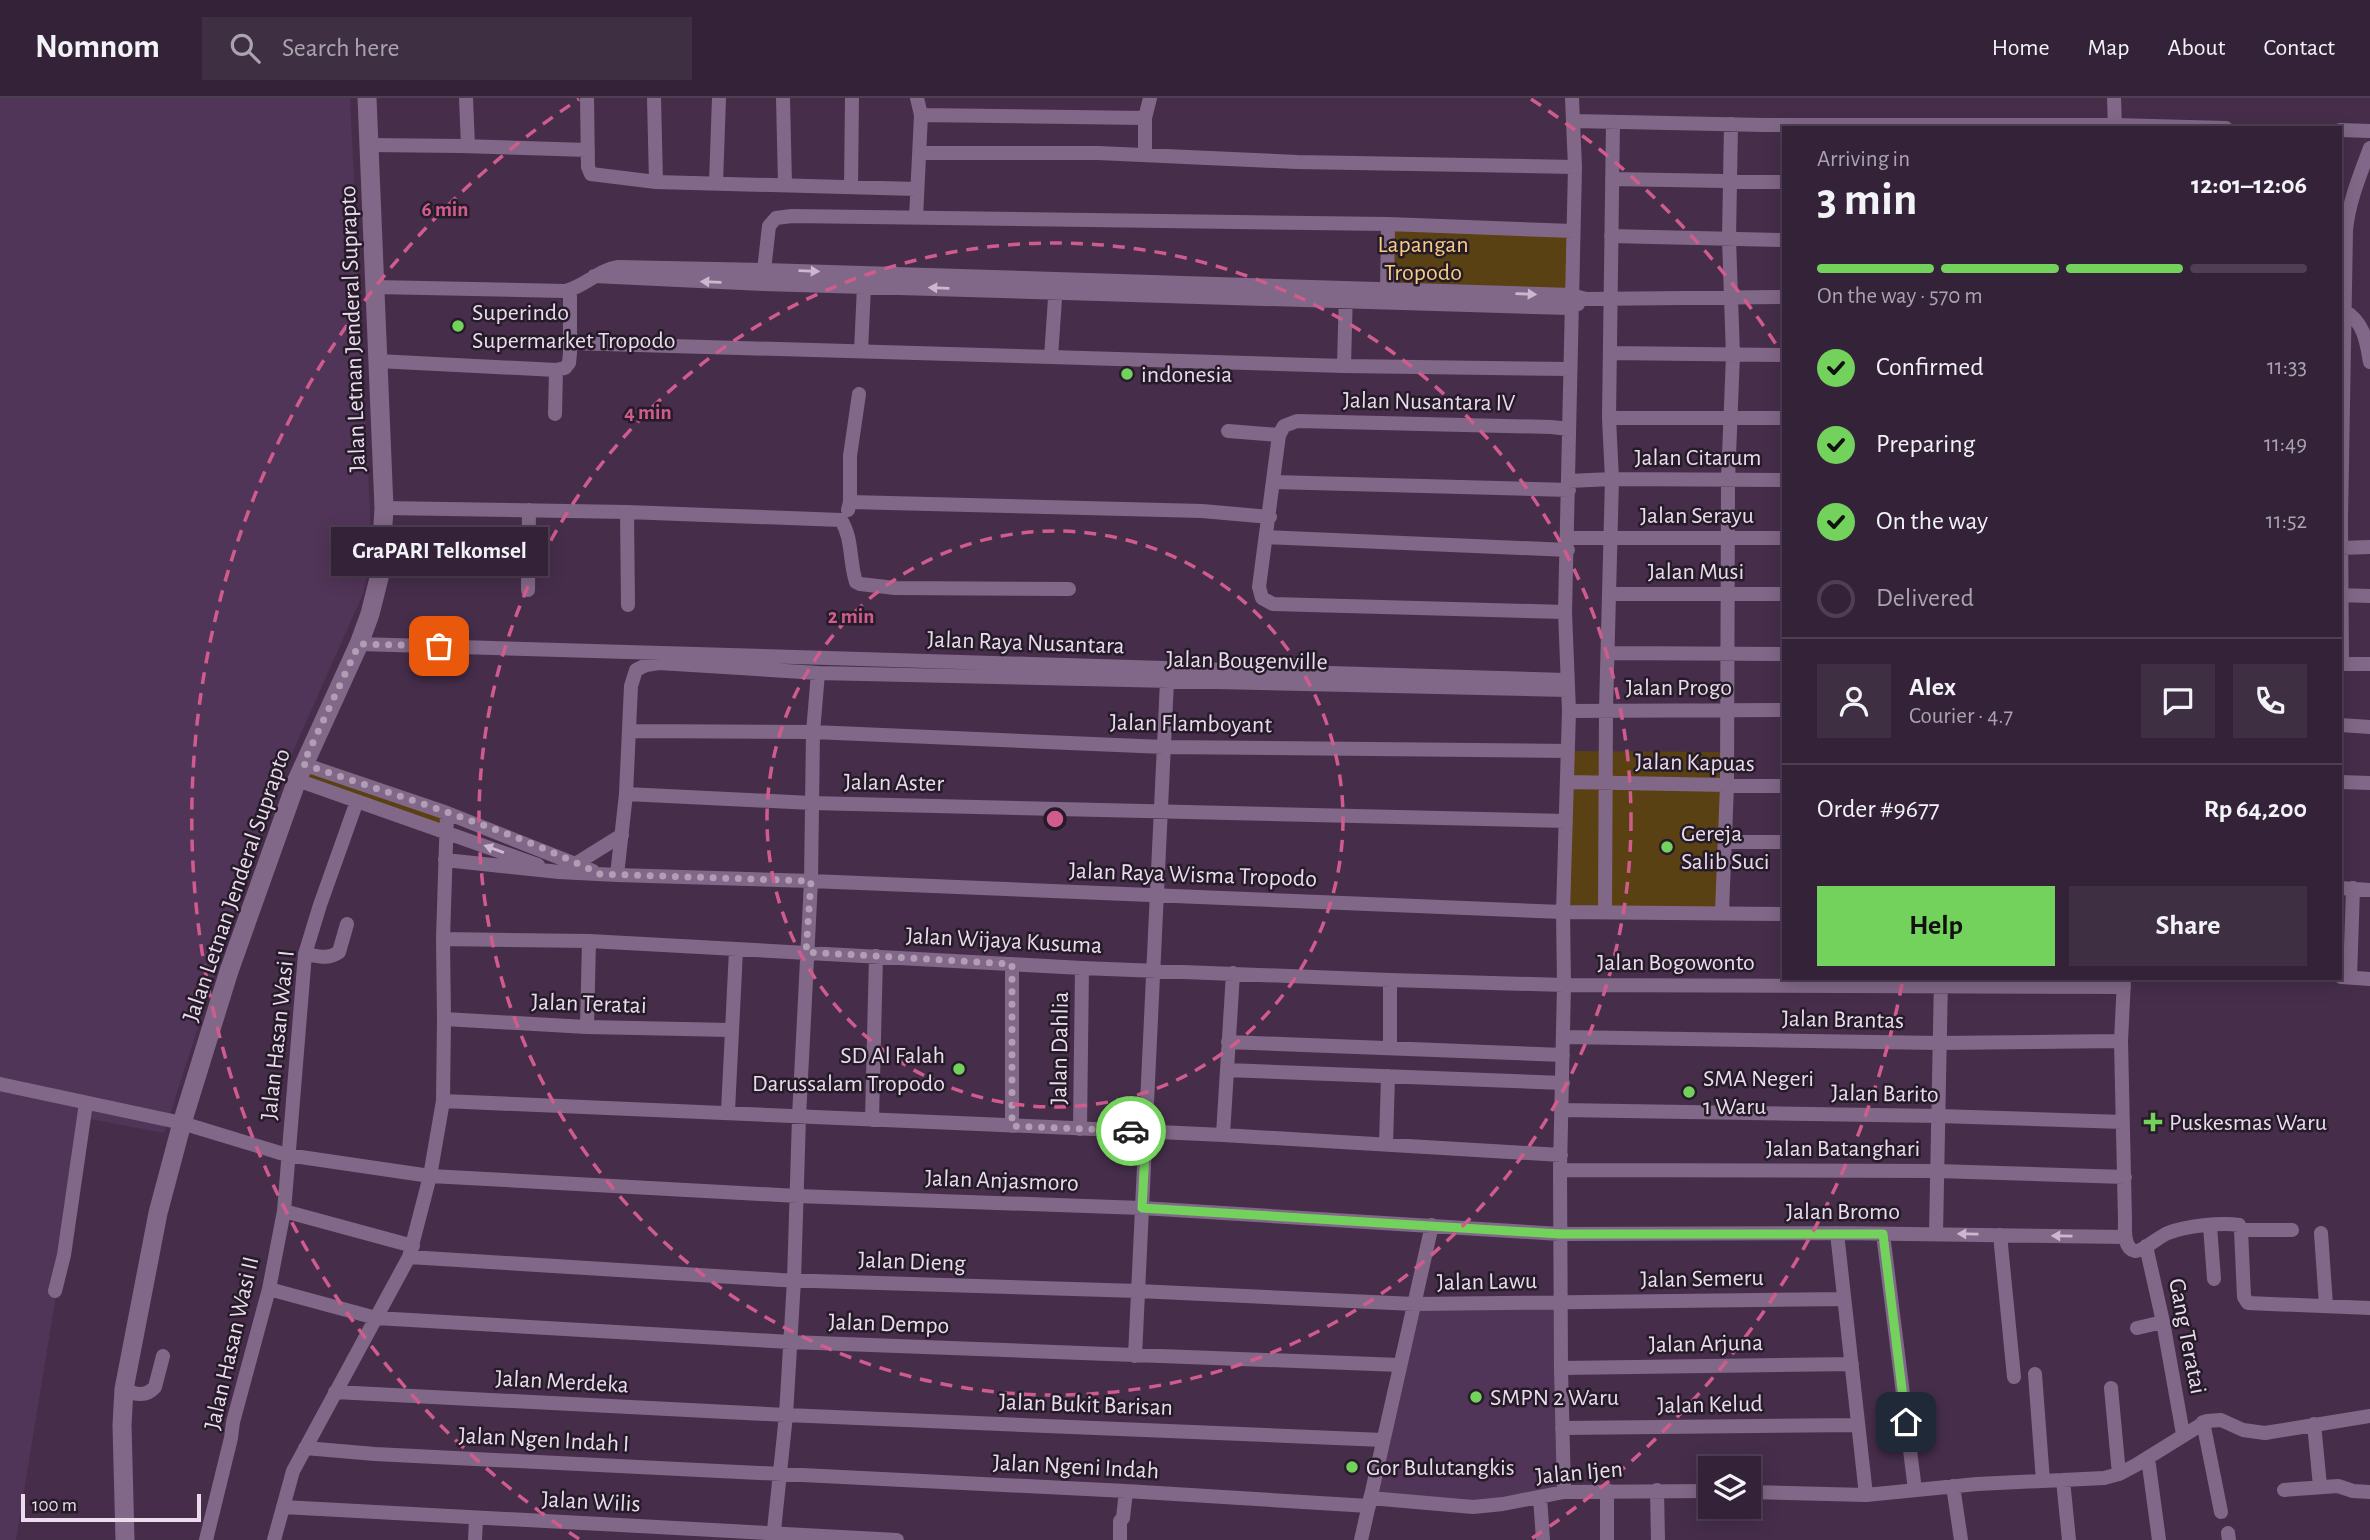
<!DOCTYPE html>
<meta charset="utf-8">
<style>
body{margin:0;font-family:"Alegreya Sans",sans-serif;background:#3f2f43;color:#f1f3f6;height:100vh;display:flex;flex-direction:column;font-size:26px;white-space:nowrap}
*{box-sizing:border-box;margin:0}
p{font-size:23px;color:#a9a4ae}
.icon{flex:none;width:38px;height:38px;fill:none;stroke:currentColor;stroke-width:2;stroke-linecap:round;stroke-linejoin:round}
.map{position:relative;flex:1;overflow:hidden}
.details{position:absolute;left:1782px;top:28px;width:560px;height:854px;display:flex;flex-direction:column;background:#342238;border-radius:0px;box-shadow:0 4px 18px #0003,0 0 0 2px #4e3f53}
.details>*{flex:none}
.fabs{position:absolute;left:1698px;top:1358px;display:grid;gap:14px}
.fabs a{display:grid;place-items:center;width:63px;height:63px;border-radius:0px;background:#342238;box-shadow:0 4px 18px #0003,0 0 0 2px #4e3f53;font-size:35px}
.scale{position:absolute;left:21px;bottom:18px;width:180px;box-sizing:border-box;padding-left:7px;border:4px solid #eadbed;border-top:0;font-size:19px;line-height:24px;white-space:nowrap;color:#eadbed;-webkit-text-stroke:5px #261b28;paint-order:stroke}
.pin{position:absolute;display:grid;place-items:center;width:60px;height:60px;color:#fff;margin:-30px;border-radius:14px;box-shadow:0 4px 10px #0006}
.courier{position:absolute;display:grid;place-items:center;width:70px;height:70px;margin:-35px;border:5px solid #73d25c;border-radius:50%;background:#fff;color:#222;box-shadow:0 2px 9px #0007}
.bubble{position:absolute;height:49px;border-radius:0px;background:#342238;box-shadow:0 4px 18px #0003,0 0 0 2px #4e3f53;font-size:23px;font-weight:600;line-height:49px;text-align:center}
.summary em{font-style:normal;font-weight:600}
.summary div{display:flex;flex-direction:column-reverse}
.summary{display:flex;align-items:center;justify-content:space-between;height:119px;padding:0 35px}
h1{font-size:46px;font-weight:600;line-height:52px}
.bar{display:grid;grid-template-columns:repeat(4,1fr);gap:10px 7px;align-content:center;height:84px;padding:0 35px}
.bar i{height:9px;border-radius:5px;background:#4e3f53}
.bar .active{background:#73d25c}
.bar p{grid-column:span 4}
.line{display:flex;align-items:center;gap:18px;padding:0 35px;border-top:2px solid #4e3f53}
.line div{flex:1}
.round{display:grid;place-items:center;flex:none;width:74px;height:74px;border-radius:0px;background:#3f2f43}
ol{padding:0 35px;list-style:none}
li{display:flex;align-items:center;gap:21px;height:77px}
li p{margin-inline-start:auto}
li .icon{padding:7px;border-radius:50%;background:#73d25c;color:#111;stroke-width:4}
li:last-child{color:#a9a4ae}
li i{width:38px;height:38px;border:4px solid #4e3f53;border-radius:50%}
.primary-button{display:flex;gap:14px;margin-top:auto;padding:14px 35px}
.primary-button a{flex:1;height:80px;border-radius:0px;background:#73d25c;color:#111;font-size:28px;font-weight:600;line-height:80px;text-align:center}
.primary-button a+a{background:#3f2f43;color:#f1f3f6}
header{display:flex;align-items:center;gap:42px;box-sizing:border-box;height:98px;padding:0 35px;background:#342238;border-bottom:2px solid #4e3f53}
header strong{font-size:33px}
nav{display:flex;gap:38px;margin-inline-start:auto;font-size:24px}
.search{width:490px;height:63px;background:#3f2f43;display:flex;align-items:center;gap:18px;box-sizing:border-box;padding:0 24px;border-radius:0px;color:#a9a4ae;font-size:26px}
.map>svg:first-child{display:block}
</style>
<header>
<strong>Nomnom</strong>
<div class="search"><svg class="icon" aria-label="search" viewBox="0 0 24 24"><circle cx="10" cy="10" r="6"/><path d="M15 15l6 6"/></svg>Search here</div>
<nav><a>Home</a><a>Map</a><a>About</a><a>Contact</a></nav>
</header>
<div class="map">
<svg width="2370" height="1442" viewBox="0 0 2370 1442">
<rect width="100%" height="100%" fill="#462e4b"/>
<path fill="#513558" d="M0,0H350L372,457L363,496L269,707L164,1035L85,1020L16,1442H0Z
M1560,1204L1561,1392L1498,1406L1366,1396L1417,1207Z"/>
<path fill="#594113" d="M1388,126L1573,133L1571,197L1387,192Z
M1568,653L1728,654L1722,814H1563Z
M306,669L445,714L448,733L299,683Z"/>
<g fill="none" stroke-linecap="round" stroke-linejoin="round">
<path stroke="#826888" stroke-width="14" d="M466,0L468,48
M587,0L588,69L591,76L656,84L917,91
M654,0L656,84
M783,0L785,86
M2114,0L2115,30
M921,17L1145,20
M1573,23L1764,27H2115L2226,30
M2340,32L2370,33
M369,47L461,48L588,52
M920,55H1098L1297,64L1575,69
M1145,57V20L1150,0
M1612,81L1783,84
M716,85L719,0
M851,89L852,0
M916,120L921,17L917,0
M1611,138L1783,142
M594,178L763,186L1570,210L1578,206
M763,181L769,128L776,120L792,118L1388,126L1573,133
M1056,186L1051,259L1344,268L1570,271
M375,189L565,193C585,189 597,172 618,169L764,172L1571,197L1586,201L1783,199
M1387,192L1388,126
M2344,212C2364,225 2366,241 2370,264
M571,245L1051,259
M861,253L864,188
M1610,255L1783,257
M377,263L556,272L565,270L569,265L570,255V192
M1344,268L1346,192
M555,316L556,272
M1609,320H1783
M1228,333L1279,337
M1569,383L1612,381L1783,382
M1273,384L1569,392
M850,404L1202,413L1270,419
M384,410L627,414L841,422
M848,412L850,404V358L859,296
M627,414L628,507
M841,422C853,441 849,463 856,484L860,486L895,490L1069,491
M1266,439L1568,452
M1568,440H1783
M2340,450L2370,449
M528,492L529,412
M1609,496H1783
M2340,497L2370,498
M1565,514L1273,506L1262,500L1259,489L1279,337L1284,328L1297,323L1551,329L1569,331
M359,546L1566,582
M1609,555L1783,556
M2340,566H2370
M2342,566L2341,422L2346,132C2349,103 2360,77 2370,50
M1569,613L1783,612
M2340,627L2370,629
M630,633L813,634L1164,649L1568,653
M303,666L447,715L593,773
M297,682L538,767
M1568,684L1783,688
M2340,684L2370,685
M626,696L811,705L1566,723
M1726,744H1783
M445,762L559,774L617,777L811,783L1563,814L1783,816
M577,765L622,737
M617,777L626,696L631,588L636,572L646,567L659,565L818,575L1567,592
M2340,790L2370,792
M1605,814L1606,612L1612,381L1609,320L1613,24
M1722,814L1727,687L1728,382L1733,257L1729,141L1731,26
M443,841L589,843L1082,870L1390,882L1564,887L2124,889
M305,856C318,858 328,862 339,854L347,826
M1012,866V1028
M1233,875L1223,1037L1561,1057
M2341,879L2370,881
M2350,880L2353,790
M1390,882V949
M2124,882L2121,943L2125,1123C2125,1132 2123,1150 2135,1153C2141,1154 2160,1138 2168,1135C2185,1128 2222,1124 2239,1127L2241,1132L2244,1199L2248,1205L2370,1210
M444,921L587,929L731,932
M587,929L589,843
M1564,939L1939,945L2121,943
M1228,944L1563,957
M1227,972L1563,985
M0,986L182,1025L287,1057L430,1078L797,1098L1142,1110L1560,1136L1837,1135L2125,1139
M443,1003C703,1012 963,1025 1223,1037
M1561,1012L1939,1018L2123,1024
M728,1013L736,852
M872,1022L876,858
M1080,1031L1082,870
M1386,1047L1388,978
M1560,1072L1937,1073L2125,1079
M284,1113L413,1148
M2210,1128L2214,1181
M2241,1132H2292
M1837,1135L1866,1397
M2321,1135L2326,1207
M1883,1136L1915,1392
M1936,1136L1941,880
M2000,1137L2014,1279
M2146,1148L2163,1224L2183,1336
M409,1159L781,1182L1138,1193L1414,1206L1844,1201
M269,1191L376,1220L790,1244L1400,1267
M55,1193L64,1157L86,1005
M2137,1230L2163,1224
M1135,1258L1167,583
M1561,1270L1852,1266
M2035,1276L2043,1383
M2111,1290L2119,1376
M124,1291C135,1297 146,1299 155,1289L163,1258
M335,1294L786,1317L1383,1342
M2203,1324L2221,1414
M2314,1326L2320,1388
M1562,1330L1858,1327
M305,1350L375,1356L1126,1393L1369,1408
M2148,1360L2159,1442
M2063,1382L2069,1442
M1953,1388L1961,1442
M1657,1392L1658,1442
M2284,1392L2338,1388L2353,1393L2370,1394
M1564,1394L1561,1270L1560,1072L1564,887L1563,814L1569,613L1565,514L1575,69L1572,0
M1748,1394L1866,1397L1977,1386L2104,1380L2119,1376L2136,1367L2207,1323L2221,1322L2243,1332L2265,1335L2370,1318
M1540,1399L1543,1442
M1370,1400L1473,1409L1503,1406L1564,1394L1710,1393
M283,1409L897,1442
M2228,1435L2229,1442
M206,1442L231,1340L233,1324L269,1191L284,1113L305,856L320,807L357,703
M274,1442L293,1373L409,1159L430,1078L443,1003L444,921L443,841L447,715
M475,1442L476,1421
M773,1442L786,1317L794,1182L799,1019L811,783L813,634L818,575
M1120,1442V1423L1123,1420L1126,1393
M1361,1442L1432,1127
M1607,1442V1392"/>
<path stroke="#826888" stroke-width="19" d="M125,1442L122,1327L124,1291L158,1115L182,1025L229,873L297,682L359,546L370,516L380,476L384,410L367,0"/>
</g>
<defs><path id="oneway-solid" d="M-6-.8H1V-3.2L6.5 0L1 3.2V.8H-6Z" transform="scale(1.75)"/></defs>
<g fill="#cbb8cf">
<use href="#oneway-solid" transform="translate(809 173) rotate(2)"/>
<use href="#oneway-solid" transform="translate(711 184) rotate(-178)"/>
<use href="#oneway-solid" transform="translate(939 190) rotate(-178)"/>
<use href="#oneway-solid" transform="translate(1526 196) rotate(2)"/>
<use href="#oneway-solid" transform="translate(494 751) rotate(-160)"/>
<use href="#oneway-solid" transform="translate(1968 1136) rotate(-179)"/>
<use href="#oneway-solid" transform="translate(2062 1138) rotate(-179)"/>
</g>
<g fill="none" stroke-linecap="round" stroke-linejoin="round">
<path stroke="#b19eb4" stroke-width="7" stroke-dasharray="0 12.6" d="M439,548L359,546L303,666C403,700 506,730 600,776L811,783L806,854L1012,866V1028L1131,1033"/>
<path stroke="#73d25c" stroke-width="9" d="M1131,1033L1146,1034L1142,1110L1560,1136H1883L1906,1324"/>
</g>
<g fill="none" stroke="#d05c8e" stroke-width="3.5" stroke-dasharray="12 9">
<circle cx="1055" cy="721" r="288"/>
<circle cx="1055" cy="721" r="576"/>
<path d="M1902 886A863 863 0 0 1 1531 1441M579 1441A863 863 0 0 1 579 1M1531 1A863 863 0 0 1 1783 257"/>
</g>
<g fill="#73d25c" stroke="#261b28" stroke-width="2.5">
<circle cx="458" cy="228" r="7"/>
<circle cx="1127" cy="276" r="7"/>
<circle cx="1667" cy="749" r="7"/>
<circle cx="959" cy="971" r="7"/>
<circle cx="1689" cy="994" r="7"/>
<path d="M2149.5 1013.5h7v7h7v7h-7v7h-7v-7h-7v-7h7z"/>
<circle cx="1476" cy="1299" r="7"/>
<circle cx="1352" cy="1369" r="7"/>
</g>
<g text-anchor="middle" stroke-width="5" stroke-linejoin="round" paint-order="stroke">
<g font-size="24" fill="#f9cd81" stroke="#261b28">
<text x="1423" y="154">Lapangan<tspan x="1423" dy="28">Tropodo</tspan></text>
</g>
<g font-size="24" fill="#eadbed" stroke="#261b28" text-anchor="start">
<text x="472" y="222">Superindo<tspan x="472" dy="28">Supermarket Tropodo</tspan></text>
<text x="1141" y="284">indonesia</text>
<text x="1681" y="743">Gereja<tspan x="1681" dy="28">Salib Suci</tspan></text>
<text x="945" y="965" text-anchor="end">SD Al Falah<tspan x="945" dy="28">Darussalam Tropodo</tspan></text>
<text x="1703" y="988">SMA Negeri<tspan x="1703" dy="28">1 Waru</tspan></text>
<text x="2169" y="1032">Puskesmas Waru</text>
<text x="1490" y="1307">SMPN 2 Waru</text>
<text x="1366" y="1377">Gor Bulutangkis</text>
</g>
<g font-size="24" fill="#eadbed" stroke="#261b28">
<text transform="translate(352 231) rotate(-92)" y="8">Jalan Letnan Jenderal Suprapto</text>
<text transform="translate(1429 303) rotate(1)" y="8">Jalan Nusantara IV</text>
<text x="1698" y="367">Jalan Citarum</text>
<text x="1697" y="425">Jalan Serayu</text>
<text x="1696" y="481">Jalan Musi</text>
<text transform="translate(1026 544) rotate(2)" y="8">Jalan Raya Nusantara</text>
<text transform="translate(1247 562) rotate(1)" y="8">Jalan Bougenville</text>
<text x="1679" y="597">Jalan Progo</text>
<text transform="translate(1191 625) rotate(1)" y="8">Jalan Flamboyant</text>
<text transform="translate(1695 664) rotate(1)" y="8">Jalan Kapuas</text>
<text transform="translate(894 684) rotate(1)" y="8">Jalan Aster</text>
<text transform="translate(1193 776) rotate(2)" y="8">Jalan Raya Wisma Tropodo</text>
<text transform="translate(236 787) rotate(-71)" y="8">Jalan Letnan Jenderal Suprapto</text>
<text transform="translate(1004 842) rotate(3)" y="8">Jalan Wijaya Kusuma</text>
<text x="1676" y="872">Jalan Bogowonto</text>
<text transform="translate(589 905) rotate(2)" y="8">Jalan Teratai</text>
<text transform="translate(1843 921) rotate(1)" y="8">Jalan Brantas</text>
<text transform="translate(277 937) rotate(-84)" y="8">Jalan Hasan Wasi I</text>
<text transform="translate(1059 950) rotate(-89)" y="8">Jalan Dahlia</text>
<text transform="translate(1885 995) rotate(1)" y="8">Jalan Barito</text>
<text x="1843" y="1058">Jalan Batanghari</text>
<text transform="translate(1002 1082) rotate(2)" y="8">Jalan Anjasmoro</text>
<text x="1843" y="1121">Jalan Bromo</text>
<text transform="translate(912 1163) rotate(2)" y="8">Jalan Dieng</text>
<text transform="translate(1702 1180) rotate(-1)" y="8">Jalan Semeru</text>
<text transform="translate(1487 1183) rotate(-1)" y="8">Jalan Lawu</text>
<text transform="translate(889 1225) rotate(2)" y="8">Jalan Dempo</text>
<text transform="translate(2188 1238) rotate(79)" y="8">Gang Teratai</text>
<text transform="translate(231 1245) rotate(-77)" y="8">Jalan Hasan Wasi II</text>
<text transform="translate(1706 1245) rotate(-1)" y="8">Jalan Arjuna</text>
<text transform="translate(562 1283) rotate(3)" y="8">Jalan Merdeka</text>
<text transform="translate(1086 1306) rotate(2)" y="8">Jalan Bukit Barisan</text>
<text transform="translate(1710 1306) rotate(-1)" y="8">Jalan Kelud</text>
<text transform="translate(544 1341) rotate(3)" y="8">Jalan Ngen Indah I</text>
<text transform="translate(1076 1368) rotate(3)" y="8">Jalan Ngeni Indah</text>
<text transform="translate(1579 1374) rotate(-5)" y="8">Jalan Ijen</text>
<text transform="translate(591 1403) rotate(3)" y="8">Jalan Wilis</text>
</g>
</g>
<circle cx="1055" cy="721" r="10" fill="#d05c8e" stroke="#261b28" stroke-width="3.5"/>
<g font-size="21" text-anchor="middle" font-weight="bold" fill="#d05c8e" stroke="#261b28" stroke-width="5" stroke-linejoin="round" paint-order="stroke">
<text x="445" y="118">6 min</text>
<text x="648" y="321">4 min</text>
<text x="851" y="525">2 min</text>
</g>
</svg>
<div class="fabs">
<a><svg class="icon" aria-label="layers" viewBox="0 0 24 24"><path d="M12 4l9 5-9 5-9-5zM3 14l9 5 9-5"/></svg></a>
</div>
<div class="scale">100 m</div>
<div class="pin" style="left:439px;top:548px;background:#ea580c"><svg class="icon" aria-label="bag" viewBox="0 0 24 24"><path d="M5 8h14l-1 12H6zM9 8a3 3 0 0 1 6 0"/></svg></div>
<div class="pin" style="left:1906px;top:1324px;background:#1f2937"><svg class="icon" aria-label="home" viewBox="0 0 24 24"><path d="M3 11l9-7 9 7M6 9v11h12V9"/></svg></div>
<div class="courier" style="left:1131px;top:1033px"><svg class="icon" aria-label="car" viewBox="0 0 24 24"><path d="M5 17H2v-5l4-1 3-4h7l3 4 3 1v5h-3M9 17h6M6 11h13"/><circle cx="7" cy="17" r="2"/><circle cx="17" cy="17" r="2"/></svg></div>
<div class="bubble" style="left:331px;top:429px;width:217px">GraPARI Telkomsel</div>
<section class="details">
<div class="summary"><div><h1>3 min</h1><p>Arriving in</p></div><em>12:01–12:06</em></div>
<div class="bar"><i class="active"></i><i class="active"></i><i class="active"></i><i></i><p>On the way · 570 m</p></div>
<ol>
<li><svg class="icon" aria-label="check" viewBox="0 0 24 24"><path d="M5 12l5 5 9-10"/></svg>Confirmed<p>11:33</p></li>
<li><svg class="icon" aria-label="check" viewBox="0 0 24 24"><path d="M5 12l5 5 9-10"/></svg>Preparing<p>11:49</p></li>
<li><svg class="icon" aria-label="check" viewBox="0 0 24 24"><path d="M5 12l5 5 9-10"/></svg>On the way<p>11:52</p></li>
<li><i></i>Delivered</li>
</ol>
<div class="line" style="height:126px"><a class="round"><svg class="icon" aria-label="person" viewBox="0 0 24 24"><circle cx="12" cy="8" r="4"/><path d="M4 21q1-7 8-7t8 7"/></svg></a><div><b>Alex</b><p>Courier · 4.7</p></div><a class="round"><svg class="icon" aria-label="chat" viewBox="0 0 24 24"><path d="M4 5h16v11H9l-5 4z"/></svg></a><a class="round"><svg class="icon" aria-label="phone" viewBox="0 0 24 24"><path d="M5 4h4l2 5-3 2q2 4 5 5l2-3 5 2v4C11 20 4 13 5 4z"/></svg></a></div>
<div class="line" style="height:91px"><div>Order #9677</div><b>Rp 64,200</b></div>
<div class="primary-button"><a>Help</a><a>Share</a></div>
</section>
</div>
